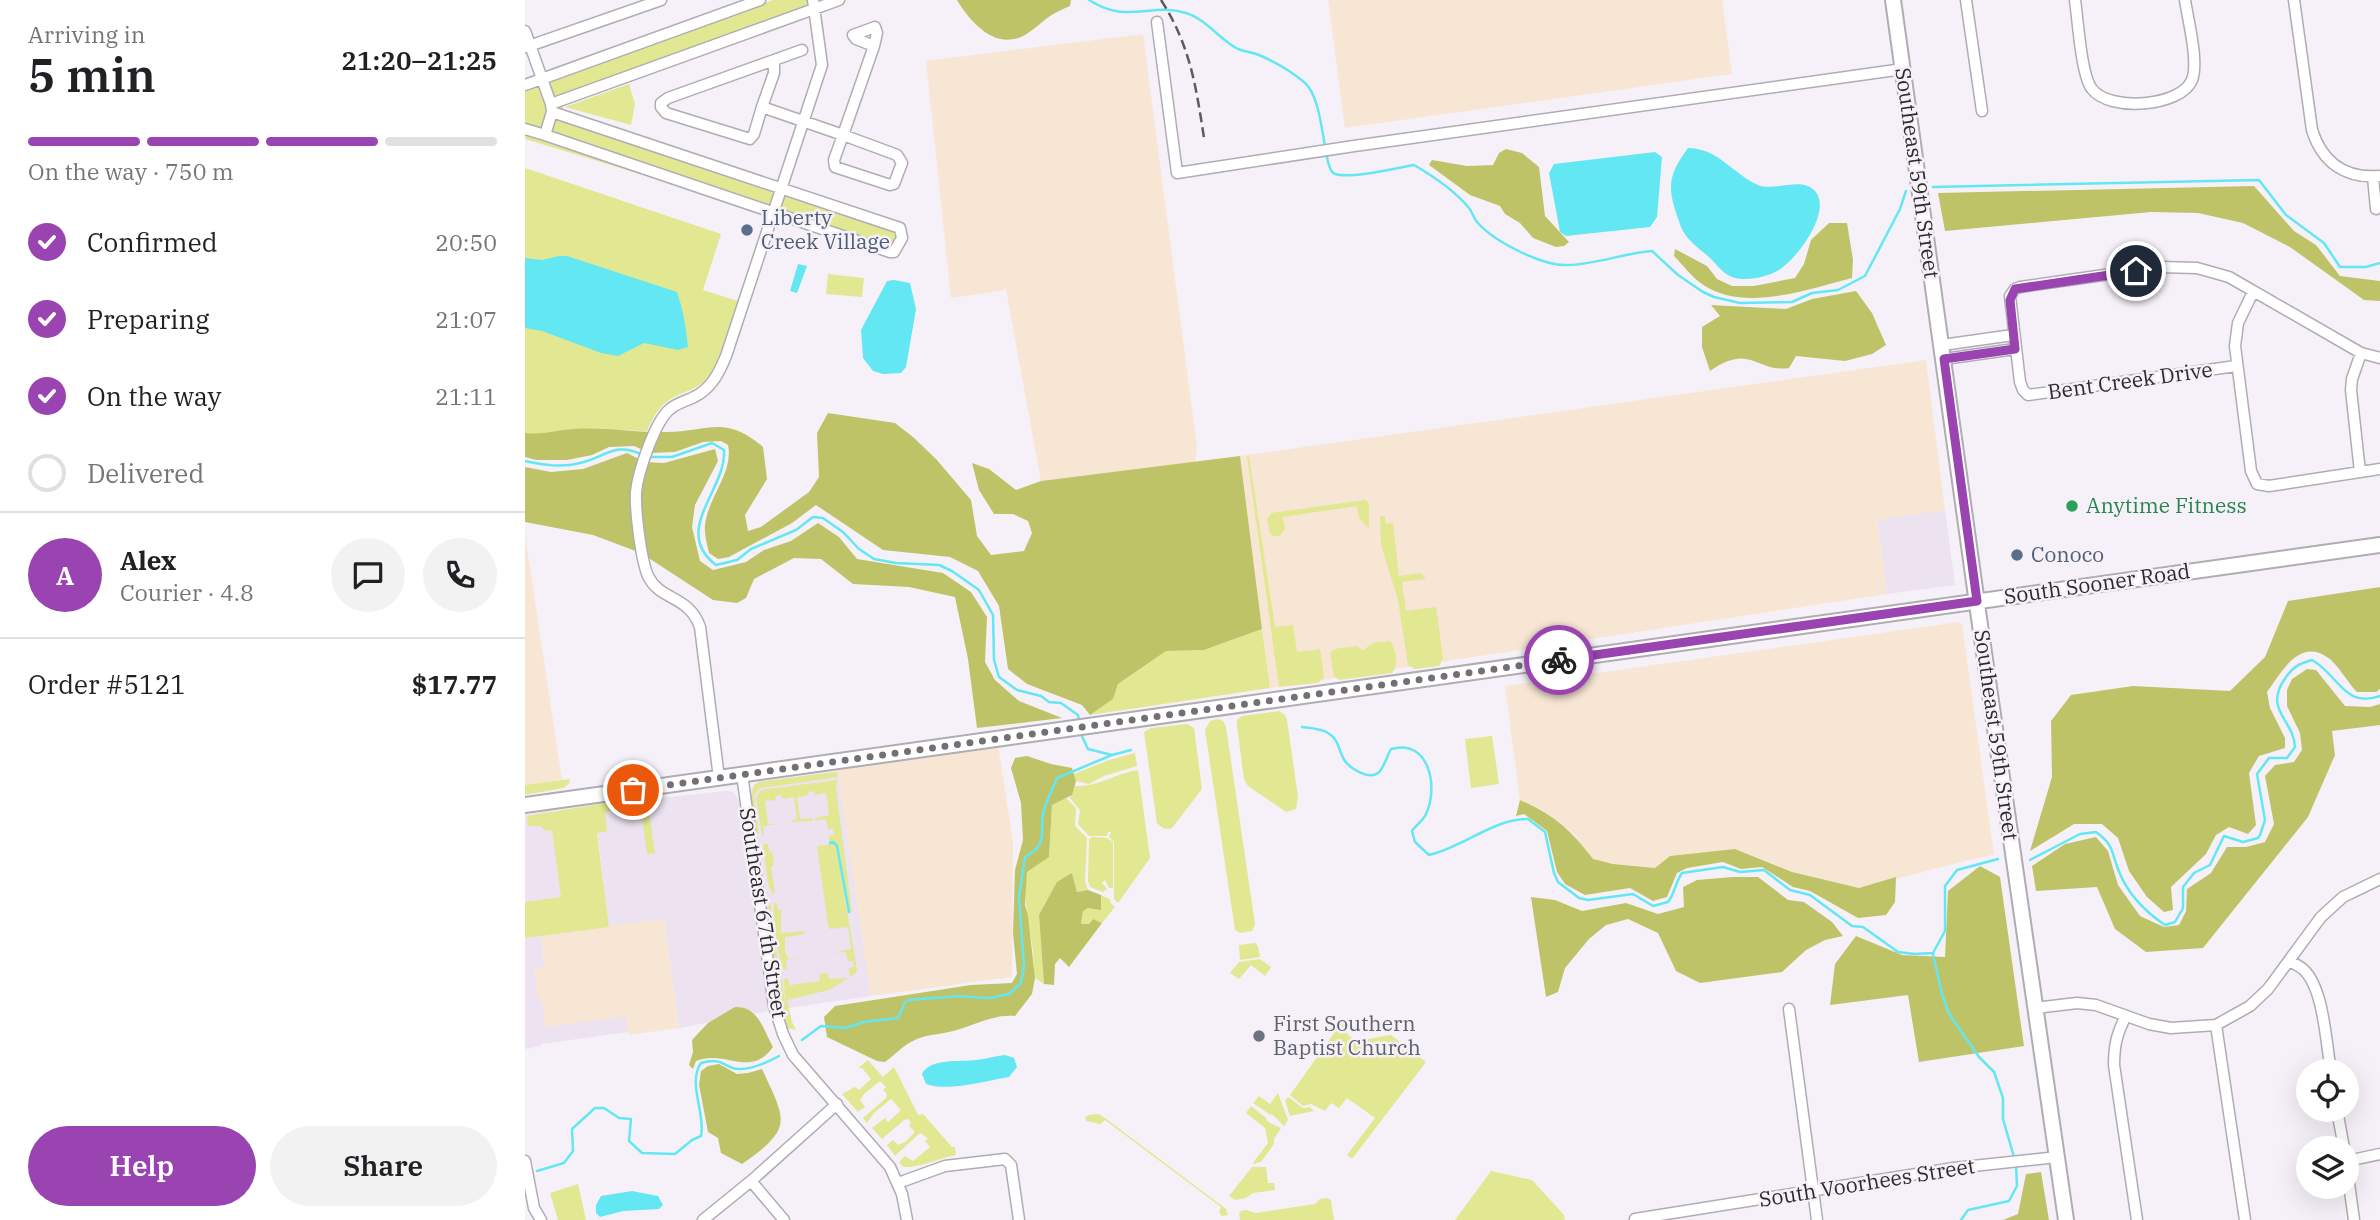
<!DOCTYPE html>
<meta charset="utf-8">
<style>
body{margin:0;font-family:"IBM Plex Serif",serif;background:#f2f2f2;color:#202124;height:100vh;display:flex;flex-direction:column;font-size:26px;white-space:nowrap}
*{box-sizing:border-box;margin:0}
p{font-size:23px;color:#757577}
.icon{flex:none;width:38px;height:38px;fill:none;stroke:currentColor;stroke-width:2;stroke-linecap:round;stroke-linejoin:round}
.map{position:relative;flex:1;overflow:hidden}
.details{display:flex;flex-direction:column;background:#fff;width:525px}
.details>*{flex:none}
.tools{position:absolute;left:1771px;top:1059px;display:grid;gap:14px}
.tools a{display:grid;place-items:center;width:63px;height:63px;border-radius:50%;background:#fff;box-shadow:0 7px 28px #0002;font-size:35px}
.pin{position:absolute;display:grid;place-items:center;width:60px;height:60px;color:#fff;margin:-30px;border:4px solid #fff;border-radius:50%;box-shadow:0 2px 7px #0007}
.courier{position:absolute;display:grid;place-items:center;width:70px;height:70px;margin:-35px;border:5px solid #9944b1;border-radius:50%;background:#fff;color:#222;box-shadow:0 2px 9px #0007}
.headline em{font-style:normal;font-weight:600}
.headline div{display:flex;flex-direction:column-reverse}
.headline{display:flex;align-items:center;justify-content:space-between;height:119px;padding:0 28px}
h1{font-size:46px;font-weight:600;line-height:52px}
.bar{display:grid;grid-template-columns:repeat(4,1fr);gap:10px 7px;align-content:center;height:84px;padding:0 28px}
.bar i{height:9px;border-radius:5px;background:#e0e0e0}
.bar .selected{background:#9944b1}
.bar p{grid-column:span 4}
.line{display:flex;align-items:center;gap:18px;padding:0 28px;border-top:2px solid #e0e0e0}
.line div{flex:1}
.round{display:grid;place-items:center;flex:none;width:74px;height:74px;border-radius:37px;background:#f2f2f2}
ol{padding:0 28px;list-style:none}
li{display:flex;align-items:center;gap:21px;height:77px}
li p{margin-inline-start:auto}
li .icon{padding:7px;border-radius:50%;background:#9944b1;color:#fff;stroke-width:4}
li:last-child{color:#757577}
li i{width:38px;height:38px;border:4px solid #e0e0e0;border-radius:50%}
.primary-button{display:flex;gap:14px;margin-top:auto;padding:14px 28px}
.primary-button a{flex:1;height:80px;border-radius:42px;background:#9944b1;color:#fff;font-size:28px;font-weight:600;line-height:80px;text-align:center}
.primary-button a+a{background:#f2f2f2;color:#202124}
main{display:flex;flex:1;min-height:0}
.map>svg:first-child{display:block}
</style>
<main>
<section class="details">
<div class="headline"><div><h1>5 min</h1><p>Arriving in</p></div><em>21:20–21:25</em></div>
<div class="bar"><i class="selected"></i><i class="selected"></i><i class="selected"></i><i></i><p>On the way · 750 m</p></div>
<ol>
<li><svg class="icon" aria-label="check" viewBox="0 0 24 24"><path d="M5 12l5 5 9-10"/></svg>Confirmed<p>20:50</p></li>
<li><svg class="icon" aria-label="check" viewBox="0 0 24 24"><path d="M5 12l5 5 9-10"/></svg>Preparing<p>21:07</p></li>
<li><svg class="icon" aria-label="check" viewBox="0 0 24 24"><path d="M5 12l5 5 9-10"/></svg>On the way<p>21:11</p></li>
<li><i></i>Delivered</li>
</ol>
<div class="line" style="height:126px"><b class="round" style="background:#9944b1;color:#fff">A</b><div><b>Alex</b><p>Courier · 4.8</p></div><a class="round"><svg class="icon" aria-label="chat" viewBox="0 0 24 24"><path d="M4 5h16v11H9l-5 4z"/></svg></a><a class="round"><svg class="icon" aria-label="phone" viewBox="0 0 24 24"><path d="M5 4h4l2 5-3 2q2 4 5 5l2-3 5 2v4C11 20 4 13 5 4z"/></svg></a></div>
<div class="line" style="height:91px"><div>Order #5121</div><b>$17.77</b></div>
<div class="primary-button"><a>Help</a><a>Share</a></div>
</section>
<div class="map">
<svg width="1855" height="1220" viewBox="0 0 1855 1220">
<rect width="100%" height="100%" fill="#f6f1f8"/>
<path fill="#ece2f0" d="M1420,510L1430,585L1362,594L1352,519Z
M313,771L346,996L256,1009L226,789L233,782Z
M201,791L208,792L214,800L244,1011L154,1028L139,919L84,927L69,805Z
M26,811L39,901L0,906V815Z
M16,935L20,968L10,969L14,1000L101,1016L104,1032L16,1044V1046L0,1049V938Z"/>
<path fill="#f8e6d5" d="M803,0H1197L1207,74L820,128Z
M618,34L672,447L670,462L516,481L481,290L426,298L401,61Z
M1401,360L1420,510L1352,520L1362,594L745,688L715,456Z
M0,535L37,780L0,785Z
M1434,622L1437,624L1469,854L1334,888L1267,872L1210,849L1130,868L1088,864L1067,859L1050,835L1019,811L995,800L980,686Z
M472,738L488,842L487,977L346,996L311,761Z
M139,919L154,1028L104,1035L101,1016L21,1027L17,1000H13L9,970L20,967L16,935Z"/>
<path fill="#e2e792" d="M248,0H305L37,98L39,119L373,230L368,251L0,139V87Z
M104,84L110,104L106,125L40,107Z
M0,168L196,234L178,290L213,301C205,322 195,362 182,378C174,389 160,391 149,397C135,404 128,417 122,431L49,429L11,434L0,433Z
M303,274L339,278L337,297L301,294Z
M722,456H724L750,627L768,625L772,652L795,649L799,677L793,683L754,687Z
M840,500L844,503V529L834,518L832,506L758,517L760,529L754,536H748L745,533L742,519L746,513Z
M855,516H860L861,524L868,523L874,576L896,573L901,579L877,582L881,611L911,607L918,658L914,666L890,669L883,665L873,600L856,545Z
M737,629L745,688L565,715L588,699L593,684L641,651L679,650Z
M865,641C871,648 874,666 867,673L814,680L809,676L805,654L809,649L832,646L838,650L848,643Z
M754,711L760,715L762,720L773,797L771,809L761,812L723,786L719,779L712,726V720L717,716Z
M693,719L698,721L701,727L730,924L727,931L715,933L710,930L680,730L685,721Z
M662,724L669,728L677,789L647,828C640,830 637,828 632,823L619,732L626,728Z
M967,736L974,784L946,788L940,739Z
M610,753L612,766L579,776L564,784L551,781L549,774L584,760Z
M613,770L625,858L593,903L589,899V842L584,837L586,832H583L582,836H564L553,824L555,810L545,798L550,786C571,788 591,773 613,770Z
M309,772L312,773L313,777L235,788L229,796L234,834L232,833L226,796L229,785L234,782Z
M45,779L44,784L38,788L0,795V785Z
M313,780L311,788L327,912H325L313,845L309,842H304V836L309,835L308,829H303L301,819L290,821V818L304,815L301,793L290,795L289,791L283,792V795L272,797L275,819L287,818L288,821L263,822L272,819L269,797L258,799L256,795L250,796L251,800L240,801L243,824H252L238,826L239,834L237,835L231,798L236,790Z
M122,798L130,853L122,854L117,817H96L95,807L100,800Z
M541,798L551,808L550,826L562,838L560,882L563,890L552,892L547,873L514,915L519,984L510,978C508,966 509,955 507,944C503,919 498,897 502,872L524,857L527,804Z
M79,803L85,806L86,811L80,813L82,831L72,833L84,927L0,938V902L36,897L27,830L20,831L16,826H3L2,816Z
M568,837L582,838L588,842V888H584L580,880L577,883L582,889L578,892L565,887L563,881L564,839Z
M238,844H243L244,852L247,851L249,865L246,866L250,893H247L243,883Z
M308,844L311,846L332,970L329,975L325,976L324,968L329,967L328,961H323L321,952L309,953L326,949L323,927L305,929L303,925L292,846Z
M576,895L586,900L585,902L590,907L577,923L568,919L564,924L556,925L558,911L563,908L575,909Z
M246,903V914L254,970L250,966L242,908Z
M249,903H252L253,910H256V933L279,931V934L260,937V951L263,959L282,957L261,960L262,969H258C252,948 247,925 249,903Z
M730,943L733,946L735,957L715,960L714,945Z
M735,959L746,967L740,976L726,965L714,979L705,973L714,962Z
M303,973L304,979L323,978L304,990L262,1000L267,1022L271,1030L262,1028L257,1013L253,982L257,979L260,1008L259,979L263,978L265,987L266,985L295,981L294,974Z
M817,1022C824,1050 844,1037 866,1035L901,1062L827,1159L822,1155L850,1118L822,1098L814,1108L806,1103L800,1111L786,1104L778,1106L765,1095Z
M343,1060L358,1077L369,1067L393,1115L398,1114L427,1147H430L431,1155C418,1157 386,1171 377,1166L374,1162L380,1156L388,1161L405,1147L400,1141L403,1138L395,1133L370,1156L362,1145L368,1140L373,1145L380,1142L390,1132L384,1126L386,1123L383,1119L379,1120L357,1139L347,1128L360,1118L363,1122L376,1110L366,1099L349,1113L342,1123L338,1118L361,1098L362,1094L358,1090L361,1087L355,1081L339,1094L335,1100L340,1107L333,1112L317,1094L330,1087L334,1090L346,1079L337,1068H333Z
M753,1093L763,1120L759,1126L748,1115L744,1114L728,1103L734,1096L745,1104Z
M763,1097L778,1108L785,1107L789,1111L765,1116L760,1101Z
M726,1106L741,1118L743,1122L756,1128L749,1139V1144L736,1162L727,1164L743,1143L740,1128L721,1113Z
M564,1115L573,1114L580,1118L701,1209L703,1215L697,1216L694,1212L696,1207L580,1120L575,1124L561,1121L560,1117Z
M727,1167H741L743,1183H749L750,1190L728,1193L721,1198L710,1200L704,1196Z
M966,1171L1007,1180L1039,1215L1040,1220H930Z
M53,1184L61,1220H33L25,1193Z
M802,1198L806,1200L809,1220H715L714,1213C720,1207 725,1212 731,1213L790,1204L795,1199Z"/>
<path fill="#bec367" d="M432,0H546L545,6C538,9 531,12 525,16C516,22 508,31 498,36C470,50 445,22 432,0Z
M981,149L997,153L1014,167L1020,216L1044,242L1039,246L1031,247L1008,238L995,223L980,214L975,206L945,195L904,165L907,160L942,166L968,165L974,153Z
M1729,186L1769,231L1791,245L1815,276L1855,281V301L1839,300L1765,247L1718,223L1673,213L1626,212L1420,231L1413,193Z
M1304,223H1322L1328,260L1327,278C1284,289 1221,312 1180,286C1168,279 1158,265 1149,256L1150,249L1182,266L1192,279L1207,286H1229L1270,278L1279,264L1286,240Z
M1331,291L1347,313L1361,345L1347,354L1320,361L1271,356L1264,368C1231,373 1226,342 1185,371L1177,347V327L1195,316L1186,305L1261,309L1287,299Z
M303,413L370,423L388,437L411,459L446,500L452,536L466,555L499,551L507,533L503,521L488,514H469L454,490L447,463L464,469L491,490L516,481L715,456L737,629L679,650L641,651L593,684L588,699L565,715L557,705L502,684L483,669L474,606L453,571L425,557L358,550L291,505L267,523L204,557L193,559L184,553C182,544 179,534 180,525C183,497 209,472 203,445L196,441L178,442L150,452L125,453L109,446L84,447L67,455L42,460H11L0,457V433C17,435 32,430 49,429C79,427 110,433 141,432C184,432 199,414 238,447L242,479L220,515L223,531L236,527L284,492L294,477L292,433Z
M190,449L193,461L170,505L167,527L175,561L188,570L221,562L239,550L266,541L293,523L314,537L332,559L418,573L446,592L462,617L460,662L470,680L494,701L537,718L452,728L443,659L430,597L384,587L328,584L296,559L269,558L229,579L221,598L212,603L188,600L116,553L68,535L0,522V467L26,472L58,469L102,453L120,462L139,463Z
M1855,587V689L1851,692H1832C1823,683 1812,663 1802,657C1774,638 1756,673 1742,692L1745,708L1760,738V748L1734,756L1724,773L1731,825L1723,834L1704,827L1691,835L1681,854L1646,887L1648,910L1639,912L1622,897L1604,871L1593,838L1577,824H1549L1505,851L1527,777L1526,721L1546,695L1608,686L1705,691L1740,657L1763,601Z
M1782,669L1791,670L1820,706L1845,707L1855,704V725L1807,731L1810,755L1783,817L1678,948L1621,952L1590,929L1572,887L1511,891L1507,866L1540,844L1571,837L1583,851L1593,885L1615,916L1639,927L1654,925L1661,911L1662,889L1686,873L1702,847H1721L1740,842L1749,824L1740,776L1750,765L1769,762L1777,750L1775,733L1762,706V690L1767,679Z
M502,756L526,764L547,768L551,781L547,795L527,805L524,857L502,872L500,905L503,916L510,978L507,994L490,1016C467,1014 449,1026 428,1031C414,1035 399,1034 386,1042C376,1047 369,1056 360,1062L352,1061L302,1037L299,1017L310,1006L446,985L487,983L492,974L488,933L490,870L498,840L496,803L486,768L490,758Z
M995,800C1030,816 1044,828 1068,859L1088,864L1130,868L1145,856L1210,849L1267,872L1334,888L1371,877L1370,902L1361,915L1333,918L1285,891L1268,887L1237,867L1216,869L1198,862L1162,868L1152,873L1142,897L1128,901L1105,888L1060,895L1040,884L1032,872L1022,831L999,814L991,816Z
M1455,866L1475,877L1499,1046L1394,1062L1383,995L1305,1005L1310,964L1331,936L1377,955L1420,957L1423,891Z
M547,873L552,892L563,890L576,895V910L563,908L558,911L556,924H564L568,919L577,923L544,967L535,958L530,964L529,985L519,984L514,915L532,882Z
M1207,877H1233L1263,900L1279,902L1307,922L1318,936L1300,940L1281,950L1257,972L1175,983L1151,971L1133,933L1103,919L1081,925L1064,939L1040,968L1033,992L1021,997L1006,897L1030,900L1057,911L1101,903L1133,914L1159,907L1158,887L1172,880Z
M210,1007C233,1006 238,1029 248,1047C225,1079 201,1049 171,1061L168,1069L164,1065L168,1052L167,1040L183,1023Z
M194,1064L212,1074L223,1073L237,1069C261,1121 269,1128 217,1164L196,1153L193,1138L183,1132L174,1085L176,1071L183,1066Z
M1516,1172L1524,1220H1478L1493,1214L1501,1174Z"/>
<path fill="#63e7f3" d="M1163,148C1193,148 1208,174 1233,185C1250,192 1276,176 1290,191C1308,211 1271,261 1252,271C1242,277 1222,281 1210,278C1200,276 1192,265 1185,258C1175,249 1161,240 1156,227C1143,191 1140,179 1163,148Z
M1130,152L1137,157L1132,217L1125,227L1041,236L1035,232L1024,173L1029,164Z
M34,256H42L152,292C158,309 161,328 163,347L153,350L119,343L93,356L76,353L17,331L0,328V258L17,260Z
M273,264L282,266L272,293L265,291Z
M369,280L385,283L391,309L381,367L376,373L358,374L348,371L338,358L336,330L362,281Z
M480,1055L489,1058L492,1067L484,1077C460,1081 423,1092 401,1084L397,1074C404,1058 436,1062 451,1060C461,1059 470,1056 480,1055Z
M107,1191L133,1196L138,1205L134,1209L98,1211L75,1217L71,1213V1205L76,1196Z"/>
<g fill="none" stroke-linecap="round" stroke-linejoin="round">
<path stroke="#63e7f3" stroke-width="2.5" d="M564,0C603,25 625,2 661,13C681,19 695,40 713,49C720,52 727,52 734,55C748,61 767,72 779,82C801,100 797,171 810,174C826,179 872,168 889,165C908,176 930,191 944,208C947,212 949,218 952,222C968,241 1017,266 1042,265C1071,265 1098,253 1127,251L1153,275L1178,292L1189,297L1215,303L1267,302L1287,293L1313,290L1340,276L1375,209L1381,191
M1408,187L1734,180L1761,215L1799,243L1815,267H1841L1855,263
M124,457H147L187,443L199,450C202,489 146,531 191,565L212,560L226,549L271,530L288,517L298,518L318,532L334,549L349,559L371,563L414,565L427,571L454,590L468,615L469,660L474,677L492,690L516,696L524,702L536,703L553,715L555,724
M0,461C19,465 37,468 55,463C82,457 89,441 118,455
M777,727C785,728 797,729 803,733C815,740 813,751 820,761C826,769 844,780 853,773C858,770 862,756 866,749C904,738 914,787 901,814C898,821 891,825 887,831L890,842L904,855C937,848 970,818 1003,819L1020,832L1029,873L1033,882L1054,898L1063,900L1108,894L1128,906L1143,902C1150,893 1150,883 1157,873L1198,867L1215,872L1239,870L1265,890L1285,895L1327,926L1338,927L1373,952L1390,954L1408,953
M556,734L563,749L587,755
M305,843L308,842L312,846L324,912
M1505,860L1555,834L1571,832C1589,845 1586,851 1593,869C1602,893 1619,911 1640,925L1650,922L1658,908V887L1669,873L1685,865L1699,836L1718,842L1733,838L1735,835L1740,820L1732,774L1744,758H1762L1770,747C1769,719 1737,710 1761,677C1769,666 1774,664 1787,660C1813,674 1819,709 1855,696
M1408,953L1420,931V886L1432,870L1473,859
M1408,954L1417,994L1424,1014L1454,1057L1469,1072L1478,1098V1119L1491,1164L1492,1186L1484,1201L1443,1210L1436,1220
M277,1040L296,1026L320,1028L339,1022L373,1018L380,1002L384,1000L433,996L465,998L484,994L496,983L499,966L494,897L500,857C523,845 515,834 518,814C520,803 528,789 532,778L587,755L606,750
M12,1171L39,1163L48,1151L47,1129L70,1108H79L94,1118L106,1119L104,1141L117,1153L150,1154L167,1140L176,1136C181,1114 162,1083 176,1063C201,1056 199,1070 215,1069C228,1069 243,1062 254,1056"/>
<defs>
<path id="street" d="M1441,0L1457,111
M1550,0C1553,20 1556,75 1567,89C1584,112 1656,107 1667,80C1674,62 1663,20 1660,0
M1769,0L1787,130C1797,162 1820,179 1855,176
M632,22L652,173L829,146L1378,69
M0,31L26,104L27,112L20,135L365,252H369L377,238L375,228L27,112
M1,47L136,0
M277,50L143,98L136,103V107L141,113L225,139L229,134L237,107L318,135L349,46L352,33L350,27L328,35L331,39L349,46
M0,85L235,0
M26,104L314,0
M237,107L249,73V60
M0,129L20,135
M318,135L372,155L377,163L369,184L365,185L310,167L309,160Z
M1848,177L1851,209
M1728,292L1713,323L1710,346L1726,471L1732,484L1744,486L1855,469
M1417,345L1488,335
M1419,359L1490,349
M1711,366L1503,395L1498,390L1495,382L1485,296L1490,289L1495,287L1635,267L1672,268L1704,277L1836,353L1855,358
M1835,472L1826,390L1827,379L1836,353
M217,774L249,1006L258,1034L268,1055L365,1167L377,1194L382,1220
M194,778L175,627C164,595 135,601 123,576C116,560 110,510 111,492C113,472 130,421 145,409C152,403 161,401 169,397C186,389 194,373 201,356L297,65L288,0
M1765,961C1769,964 1775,966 1779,970C1799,989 1801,1044 1806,1071
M1510,1008L1552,1003L1571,1005L1624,1024L1646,1028L1691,1025L1725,1006L1743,989L1796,917L1818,897L1855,879
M1264,1009L1292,1220
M1601,1016C1592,1033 1589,1045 1589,1065L1612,1220
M1691,1025L1720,1220
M1812,1110L1819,1148
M0,1161L9,1208L16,1220
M1822,1161L1855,1154
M1822,1169L1829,1220
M226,1181L259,1220
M373,1183L420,1166L480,1159L486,1165L494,1220
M1110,1219L1429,1168L1532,1157
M178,1220L226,1181L312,1104"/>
<path id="secondary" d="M1368,0L1454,618L1541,1220
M0,805L1855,545"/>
</defs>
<use href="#street" stroke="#b0acb3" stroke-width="13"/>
<use href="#secondary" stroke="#b0acb3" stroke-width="18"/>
<use href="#street" stroke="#fff" stroke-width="10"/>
<use href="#secondary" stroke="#fff" stroke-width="14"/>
<path stroke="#5d5a5e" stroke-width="2.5" stroke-dasharray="10 5" stroke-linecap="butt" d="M636,0C665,45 671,86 679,138"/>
</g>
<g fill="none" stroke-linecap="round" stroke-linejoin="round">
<path stroke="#737075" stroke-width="7" stroke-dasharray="0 12.6" d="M108,790L1034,660"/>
<path stroke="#9944b1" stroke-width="9" d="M1034,660L1452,601L1419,359L1490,349L1485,300L1490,289L1611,271"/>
</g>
<g fill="#5c6f8a" stroke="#f6f1f8" stroke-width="2.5">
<circle cx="222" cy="230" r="7"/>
<circle cx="1492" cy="555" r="7"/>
</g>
<circle fill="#2e9e5b" stroke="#f6f1f8" stroke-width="2.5" cx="1547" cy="506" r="7"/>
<circle fill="#6b7280" stroke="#f6f1f8" stroke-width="2.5" cx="734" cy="1036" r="7"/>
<g text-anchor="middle" stroke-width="5" stroke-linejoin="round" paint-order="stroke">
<g font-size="21" fill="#2d2b2e" stroke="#f6f1f8">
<text transform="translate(1392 173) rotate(82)" y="7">Southeast 59th Street</text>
<text transform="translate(1605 381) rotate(-8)" y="7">Bent Creek Drive</text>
<text transform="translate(1572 584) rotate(-8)" y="7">South Sooner Road</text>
<text transform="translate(1471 735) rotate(82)" y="7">Southeast 59th Street</text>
<text transform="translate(238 913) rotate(81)" y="7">Southeast 67th Street</text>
<text transform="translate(1342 1183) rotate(-9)" y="7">South Voorhees Street</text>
</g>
<g font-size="21" fill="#4e5e75" stroke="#f6f1f8" text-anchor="start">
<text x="236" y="225">Liberty<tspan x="236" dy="24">Creek Village</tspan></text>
<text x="1506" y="562">Conoco</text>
</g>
<g font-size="21" fill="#27864d" stroke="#f6f1f8" text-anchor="start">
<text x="1561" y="513">Anytime Fitness</text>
</g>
<g font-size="21" fill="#5b616d" stroke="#f6f1f8" text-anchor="start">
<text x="748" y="1031">First Southern<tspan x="748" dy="24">Baptist Church</tspan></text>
</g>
</g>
</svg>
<div class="tools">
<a><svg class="icon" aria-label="locate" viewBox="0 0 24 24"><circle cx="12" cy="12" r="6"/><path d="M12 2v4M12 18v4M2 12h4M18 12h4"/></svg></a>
<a><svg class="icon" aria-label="layers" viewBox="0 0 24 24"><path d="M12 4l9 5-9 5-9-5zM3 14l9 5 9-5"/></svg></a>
</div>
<div class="pin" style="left:108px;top:790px;background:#ea580c"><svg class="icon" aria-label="bag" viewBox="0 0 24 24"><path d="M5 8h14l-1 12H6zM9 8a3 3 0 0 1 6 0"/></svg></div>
<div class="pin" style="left:1611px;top:271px;background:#1f2937"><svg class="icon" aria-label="home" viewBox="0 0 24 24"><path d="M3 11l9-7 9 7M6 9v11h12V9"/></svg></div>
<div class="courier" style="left:1034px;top:660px"><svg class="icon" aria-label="bike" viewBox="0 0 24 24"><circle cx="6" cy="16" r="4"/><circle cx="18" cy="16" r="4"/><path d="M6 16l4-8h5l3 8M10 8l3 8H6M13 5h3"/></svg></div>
</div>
</main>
